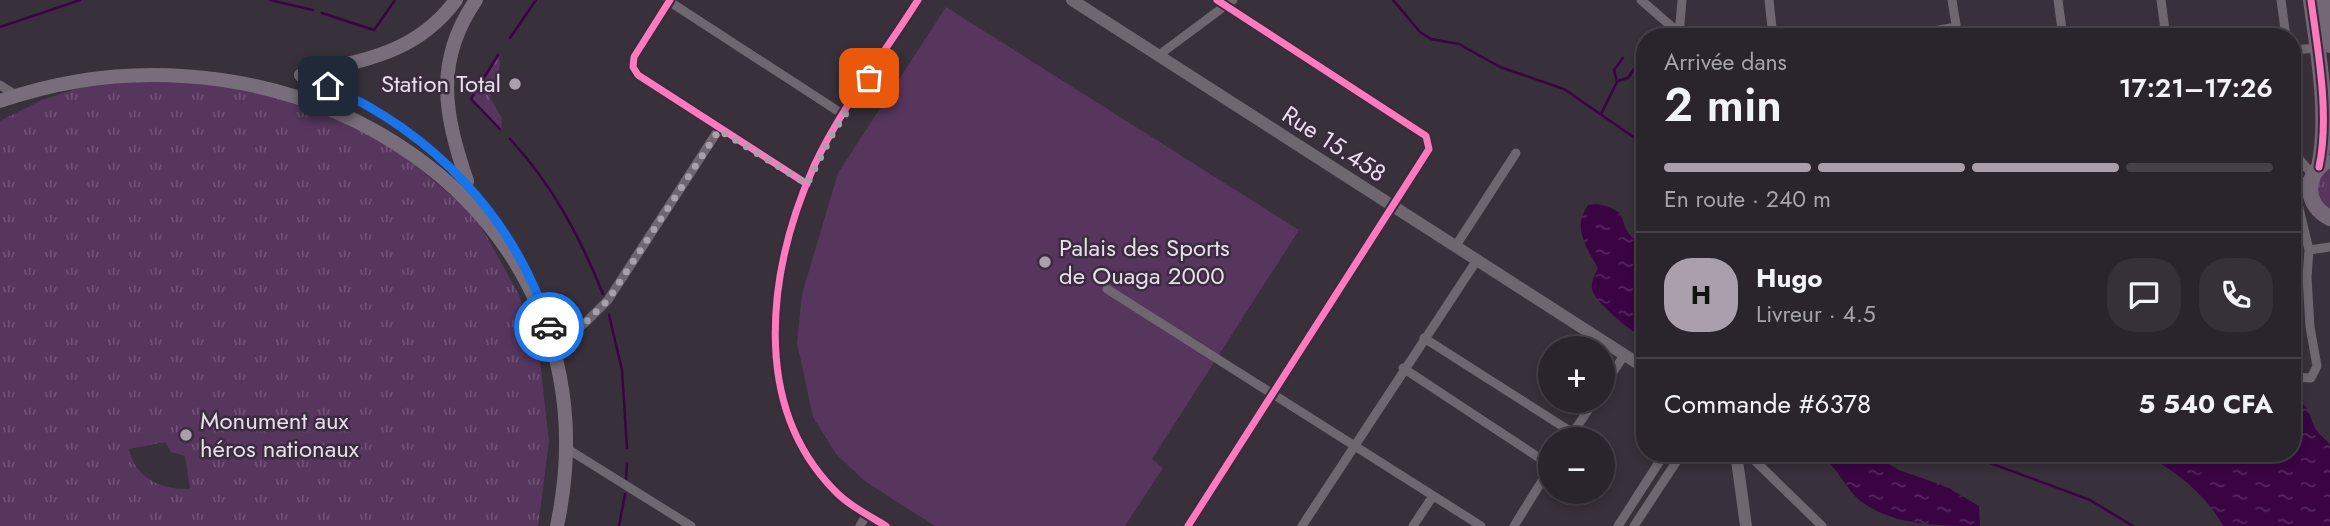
<!DOCTYPE html>
<html lang="fr">
<meta charset="utf-8">
<style>
body{margin:0;font-family:Jost,sans-serif;background:#363038;color:#f1f3f6;height:100vh;display:flex;flex-direction:column;font-size:26px;white-space:nowrap}
*{box-sizing:border-box;margin:0}
p{font-size:23px;color:#a5a4a9}
.icon{flex:none;width:38px;height:38px;fill:none;stroke:currentColor;stroke-width:2;stroke-linecap:round;stroke-linejoin:round}
.map{position:relative;flex:1;overflow:hidden}
.drawer{position:absolute;left:1636px;top:28px;width:665px;height:434px;display:flex;flex-direction:column;background:#2a242c;border-radius:28px;box-shadow:0 4px 10px #0003,0 0 0 2px #464148}
.drawer>*{flex:none}
.controls{position:absolute;left:1538px;top:336px;display:grid;gap:14px}
.controls a{display:grid;place-items:center;width:77px;height:77px;border-radius:50%;background:#2a242c;box-shadow:0 4px 10px #0003,0 0 0 2px #464148;font-size:35px}
.pin{position:absolute;display:grid;place-items:center;width:60px;height:60px;color:#fff;margin:-30px;border-radius:14px;box-shadow:0 4px 10px #0006}
.courier{position:absolute;display:grid;place-items:center;width:70px;height:70px;margin:-35px;border:5px solid #1a73e8;border-radius:50%;background:#fff;color:#222;box-shadow:0 2px 9px #0007}
.overview em{font-style:normal;font-weight:600}
.overview div{display:flex;flex-direction:column-reverse}
.overview{display:flex;align-items:center;justify-content:space-between;height:119px;padding:0 28px}
h1{font-size:46px;font-weight:600;line-height:52px}
.bar{display:grid;grid-template-columns:repeat(4,1fr);gap:10px 7px;align-content:center;height:84px;padding:0 28px}
.bar i{height:9px;border-radius:5px;background:#464148}
.bar .current{background:#aaa0ac}
.bar p{grid-column:span 4}
.line{display:flex;align-items:center;gap:18px;padding:0 28px;border-top:2px solid #464148}
.line div{flex:1}
.round{display:grid;place-items:center;flex:none;width:74px;height:74px;border-radius:28px;background:#363038}
.map>svg:first-child{display:block}
</style>
<div class="map">
<svg width="2330" height="526" viewBox="0 0 2330 526">
<defs>
<pattern id="grass-tufts" width="24" height="20" patternUnits="userSpaceOnUse" patternTransform="scale(1.75)"><rect width="24" height="20" fill="#57365e"/><path d="M3 7l-1-3M5 7V3M7 7l1-3M15 17l-1-3M17 17v-4M19 17l1-3" fill="none" stroke="#6f5375"/></pattern>
<pattern id="water-ripples" width="26" height="14" patternUnits="userSpaceOnUse" patternTransform="scale(1.75)"><rect width="26" height="14" fill="#3a0443"/><path d="M2 4q2-2 4 0t4 0M15 11q2-2 4 0t4 0" fill="none" stroke="#56285e"/></pattern>
</defs>
<rect width="100%" height="100%" fill="#38303a"/>
<path fill="url(#grass-tufts)" fill-rule="evenodd" d="M499,55L500,65L490,98L502,118L501,129L472,99Z
M231,76L295,91L360,119L465,207L483,230L519,295L540,361L549,442L538,526H0V121L42,100L91,84ZM165,442L171,452L185,456L190,489C162,490 135,479 129,449Z
M2330,166V212L2319,203L2316,179Z"/>
<path fill="#57365e" d="M946,7L1299,230L1152,459L1163,468L1125,526H935L866,482L836,454L813,417L797,343L802,294L838,173Z"/>
<path fill="url(#water-ripples)" d="M1597,204C1634,212 1615,221 1634,239L1645,234V339C1634,334 1593,301 1592,289C1591,282 1595,274 1598,268C1586,247 1572,227 1588,205Z
M2293,399C2312,405 2308,417 2317,431C2320,435 2326,440 2330,444V526H2223C2207,495 2172,467 2140,453H2292Z
M1817,453H1870L1899,470L1947,487L1979,506L1980,526C1939,526 1888,526 1856,497C1842,482 1835,464 1817,453Z"/>
<g fill="none" stroke-linecap="round" stroke-linejoin="round">
<path stroke="#3a0443" stroke-width="2.5" d="M270,0L313,10
M1393,0L1420,32L1431,39L1459,44L1500,67L1564,89L1645,145
M322,13L374,30L395,0
M0,27L80,0
M510,38L536,0
M498,55L471,99L500,129
M1618,81L1628,78L1634,69
M1601,114L1617,82L1614,70L1623,58
M510,139C552,184 580,237 603,294
M609,315L622,370L627,448
M1963,453L2090,500L2133,526
M626,479L627,463
M619,526L625,494"/>
<path stroke="#6e6770" stroke-width="9" d="M667,0L844,115
M670,0L634,57L633,67L638,75L807,184
M1641,0L1679,33
M1769,0L1773,37
M1952,0L1958,37
M2058,0L2063,37
M2161,0L2166,37
M2281,0L2286,37
M1679,35L1682,0
M1897,37L1956,27
M2292,50L2318,48
M1159,55L1233,0
M0,85L14,94
M2292,99L2299,159L2313,175
M2292,188L2312,178
M1455,247L1516,153
M2309,250L2330,247
M1107,289L1481,526
M1424,338L1573,433
M554,347L585,323L608,300L719,129
M1403,368L1550,465
M2292,377L2311,378L2317,366L2310,327L2307,277L2309,250L2297,200
M1603,387L1625,354
M1569,439L1594,401
M566,448L691,526
M1747,453L1822,526
M860,526L867,514
M886,526C868,515 848,505 834,490C749,403 769,267 814,166C841,108 884,54 918,0
M1188,526L1429,149L1426,136L1217,0
M1302,526L1477,260
M1413,526L1433,496
M1514,526L1550,468
M1618,526L1665,453
M1634,526L1682,453"/>
<path stroke="#6e6770" stroke-width="12" d="M1072,0L1645,368
M1736,453L1746,526"/>
<path stroke="#786d7a" stroke-width="14" d="M301,75C362,60 415,55 456,0
M0,101C292,0 625,205 557,526
M467,181C445,116 433,62 476,0"/>
<path stroke="#746776" stroke-width="16" d="M2311,0C2318,52 2330,116 2319,167
M2324,0L2330,45
M2325,162C2303,178 2306,206 2330,218"/>
<defs>
<path id="cycleway" d="M670,0L634,57L633,67L638,75L807,184
M2311,0C2318,52 2330,116 2319,167
M886,526C868,515 848,505 834,490C749,403 769,267 814,166C841,108 884,54 918,0
M1188,526L1429,149L1426,136L1217,0"/>
</defs>
<use href="#cycleway" stroke="#3b2b3f" stroke-width="11"/>
<use href="#cycleway" stroke="#fd7abc" stroke-width="7"/>
</g>
<g fill="none" stroke-linecap="round" stroke-linejoin="round">
<path stroke="#aaa0ac" stroke-width="7" stroke-dasharray="0 12.6" d="M549,327L554,347L585,323L608,300L719,130L807,184L833,133L869,78"/>
<path stroke="#1a73e8" stroke-width="9" d="M328,86C432,132 515,217 549,327"/>
</g>
<g fill="#aaa0ac" stroke="#3b2b3f" stroke-width="2.5">
<circle cx="515" cy="84" r="7"/>
<circle cx="1045" cy="262" r="7"/>
<circle cx="186" cy="435" r="7"/>
</g>
<g text-anchor="middle" stroke-width="5" stroke-linejoin="round" paint-order="stroke">
<g font-size="24" fill="#e8ddea" stroke="#3b2b3f" text-anchor="start">
<text x="501" y="92" text-anchor="end">Station Total</text>
<text x="1059" y="256">Palais des Sports<tspan x="1059" dy="28">de Ouaga 2000</tspan></text>
<text x="200" y="429">Monument aux<tspan x="200" dy="28">héros nationaux</tspan></text>
</g>
<g font-size="24" fill="#e8ddea" stroke="#3b2b3f">
<text transform="translate(1334 144) rotate(33)" y="8">Rue 15.458</text>
</g>
</g>
</svg>
<div class="controls">
<a>+</a>
<a>−</a>
</div>
<div class="pin" style="left:869px;top:78px;background:#ea580c"><svg class="icon" aria-label="bag" viewBox="0 0 24 24"><path d="M5 8h14l-1 12H6zM9 8a3 3 0 0 1 6 0"/></svg></div>
<div class="pin" style="left:328px;top:86px;background:#1f2937"><svg class="icon" aria-label="home" viewBox="0 0 24 24"><path d="M3 11l9-7 9 7M6 9v11h12V9"/></svg></div>
<div class="courier" style="left:549px;top:327px"><svg class="icon" aria-label="car" viewBox="0 0 24 24"><path d="M5 17H2v-5l4-1 3-4h7l3 4 3 1v5h-3M9 17h6M6 11h13"/><circle cx="7" cy="17" r="2"/><circle cx="17" cy="17" r="2"/></svg></div>
<section class="drawer">
<div class="overview"><div><h1>2 min</h1><p>Arrivée dans</p></div><em>17:21–17:26</em></div>
<div class="bar"><i class="current"></i><i class="current"></i><i class="current"></i><i></i><p>En route · 240 m</p></div>
<div class="line" style="height:126px"><b class="round" style="background:#aaa0ac;color:#111">H</b><div><b>Hugo</b><p>Livreur · 4.5</p></div><a class="round"><svg class="icon" aria-label="chat" viewBox="0 0 24 24"><path d="M4 5h16v11H9l-5 4z"/></svg></a><a class="round"><svg class="icon" aria-label="phone" viewBox="0 0 24 24"><path d="M5 4h4l2 5-3 2q2 4 5 5l2-3 5 2v4C11 20 4 13 5 4z"/></svg></a></div>
<div class="line" style="height:91px"><div>Commande #6378</div><b>5 540 CFA</b></div>
</section>
</div>
